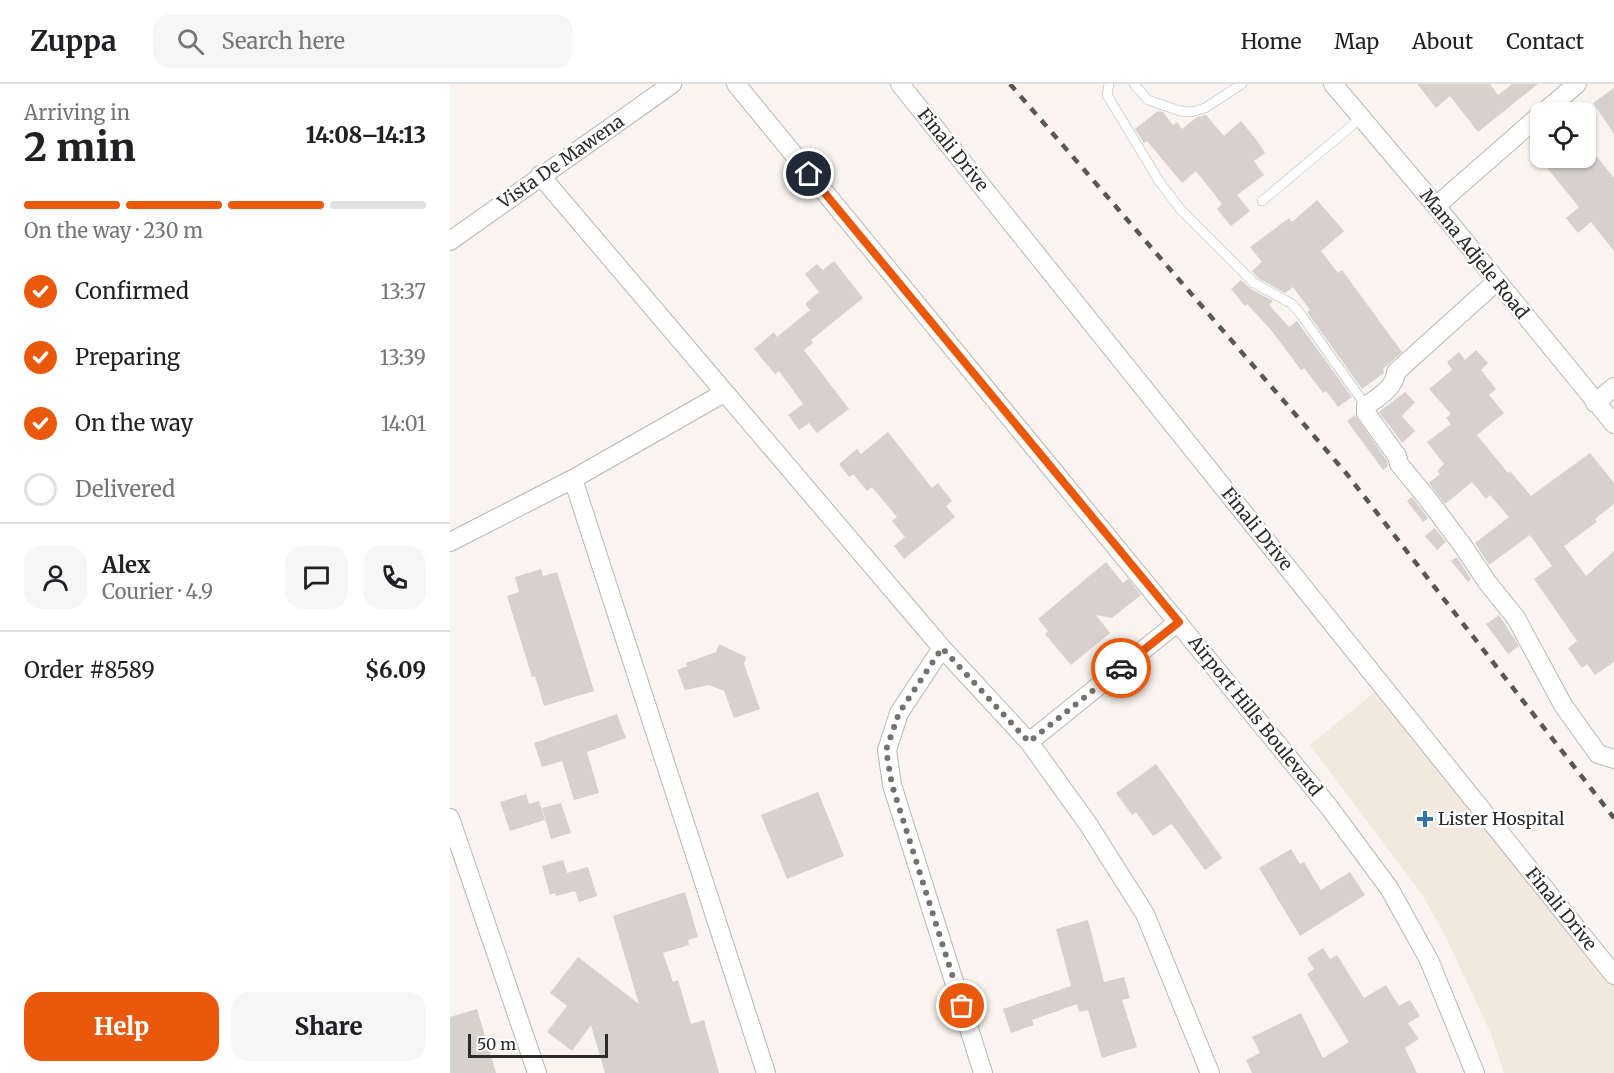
<!DOCTYPE html>
<meta charset="utf-8">
<style>
body{margin:0;font-family:Merriweather,serif;background:#f6f6f6;color:#202124;height:100vh;display:flex;flex-direction:column;font-size:22px;white-space:nowrap}
*{box-sizing:border-box;margin:0}
p{font-size:20px;color:#757577}
.icon{flex:none;width:33px;height:33px;fill:none;stroke:currentColor;stroke-width:2;stroke-linecap:round;stroke-linejoin:round}
.map{position:relative;flex:1;overflow:hidden}
.details{display:flex;flex-direction:column;background:#fff;width:450px}
.details>*{flex:none}
.tools{position:absolute;left:1080px;top:18px;display:grid;gap:12px}
.tools a{display:grid;place-items:center;width:66px;height:66px;border-radius:12px;background:#fff;box-shadow:0 2px 4px #0004;font-size:30px}
.scale{position:absolute;left:18px;bottom:15px;width:140px;box-sizing:border-box;padding-left:6px;border:3px solid #2d2b29;border-top:0;font-size:16px;line-height:21px;white-space:nowrap;color:#2d2b29;-webkit-text-stroke:4px #fff;paint-order:stroke}
.pin{position:absolute;display:grid;place-items:center;width:51px;height:51px;color:#fff;margin:-26px;border:3px solid #fff;border-radius:50%;box-shadow:0 2px 6px #0007}
.courier{position:absolute;display:grid;place-items:center;width:60px;height:60px;margin:-30px;border:4px solid #ea580c;border-radius:50%;background:#fff;color:#222;box-shadow:0 2px 8px #0007}
.headline em{font-style:normal;font-weight:800}
.headline div{display:flex;flex-direction:column-reverse}
.headline{display:flex;align-items:center;justify-content:space-between;height:102px;padding:0 24px}
h1{font-size:39px;font-weight:800;line-height:45px}
.bar{display:grid;grid-template-columns:repeat(4,1fr);gap:9px 6px;align-content:center;height:72px;padding:0 24px}
.bar i{height:8px;border-radius:4px;background:#e0e0e0}
.bar .selected{background:#ea580c}
.bar p{grid-column:span 4}
.line{display:flex;align-items:center;gap:15px;padding:0 24px;border-top:2px solid #e0e0e0}
.line div{flex:1}
.round{display:grid;place-items:center;flex:none;width:63px;height:63px;border-radius:18px;background:#f6f6f6}
ol{padding:0 24px;list-style:none}
li{display:flex;align-items:center;gap:18px;height:66px}
li p{margin-inline-start:auto}
li .icon{padding:6px;border-radius:50%;background:#ea580c;color:#fff;stroke-width:4}
li:last-child{color:#757577}
li i{width:33px;height:33px;border:3px solid #e0e0e0;border-radius:50%}
.button{display:flex;gap:12px;margin-top:auto;padding:12px 24px}
.button a{flex:1;height:69px;border-radius:18px;background:#ea580c;color:#fff;font-size:24px;font-weight:800;line-height:69px;text-align:center}
.button a+a{background:#f6f6f6;color:#202124}
header{display:flex;align-items:center;gap:36px;box-sizing:border-box;height:84px;padding:0 30px;background:#fff;border-bottom:2px solid #e0e0e0}
header strong{font-size:28px}
nav{display:flex;gap:33px;margin-inline-start:auto;font-size:21px}
.search{width:420px;height:54px;background:#f6f6f6;display:flex;align-items:center;gap:15px;box-sizing:border-box;padding:0 21px;border-radius:18px;color:#757577;font-size:22px}
main{display:flex;flex:1;min-height:0}
.map>svg:first-child{display:block}
</style>
<header>
<strong>Zuppa</strong>
<div class="search"><svg class="icon" aria-label="search" viewBox="0 0 24 24"><circle cx="10" cy="10" r="6"/><path d="M15 15l6 6"/></svg>Search here</div>
<nav><a>Home</a><a>Map</a><a>About</a><a>Contact</a></nav>
</header>
<main>
<section class="details">
<div class="headline"><div><h1>2 min</h1><p>Arriving in</p></div><em>14:08–14:13</em></div>
<div class="bar"><i class="selected"></i><i class="selected"></i><i class="selected"></i><i></i><p>On the way · 230 m</p></div>
<ol>
<li><svg class="icon" aria-label="check" viewBox="0 0 24 24"><path d="M5 12l5 5 9-10"/></svg>Confirmed<p>13:37</p></li>
<li><svg class="icon" aria-label="check" viewBox="0 0 24 24"><path d="M5 12l5 5 9-10"/></svg>Preparing<p>13:39</p></li>
<li><svg class="icon" aria-label="check" viewBox="0 0 24 24"><path d="M5 12l5 5 9-10"/></svg>On the way<p>14:01</p></li>
<li><i></i>Delivered</li>
</ol>
<div class="line" style="height:108px"><a class="round"><svg class="icon" aria-label="person" viewBox="0 0 24 24"><circle cx="12" cy="8" r="4"/><path d="M4 21q1-7 8-7t8 7"/></svg></a><div><b>Alex</b><p>Courier · 4.9</p></div><a class="round"><svg class="icon" aria-label="chat" viewBox="0 0 24 24"><path d="M4 5h16v11H9l-5 4z"/></svg></a><a class="round"><svg class="icon" aria-label="phone" viewBox="0 0 24 24"><path d="M5 4h4l2 5-3 2q2 4 5 5l2-3 5 2v4C11 20 4 13 5 4z"/></svg></a></div>
<div class="line" style="height:78px"><div>Order #8589</div><b>$6.09</b></div>
<div class="button"><a>Help</a><a>Share</a></div>
</section>
<div class="map">
<svg width="1164" height="989" viewBox="0 0 1164 989">
<rect width="100%" height="100%" fill="#f9f4ef"/>
<path fill="#f3e8dd" d="M930,604L1164,900V989H1054L1041,950L995,851L971,809L860,661Z"/>
<path fill="#d6d1cc" d="M967,0H1040L1048,11L1062,0H1088L1028,48L1000,12L986,24Z
M1164,4V50L1143,19Z
M708,27L713,28L723,41L727,38L732,45L747,33L756,31L774,52L791,37L808,58L815,69L804,77L814,91L787,111L800,127L781,142L767,125L772,120L746,87L732,99L697,57L694,59L685,45Z
M1144,69L1164,94V167L1141,138L1128,149L1116,134L1129,123L1089,74H1138Z
M867,116L894,147L871,167L888,189L892,186L952,268L933,285L934,289L912,305L857,228L860,226L843,203L835,209L808,194L802,187L812,178L800,163L839,134L842,138Z
M384,177L413,214L361,256L363,259L354,266L399,325L367,349L359,339L349,346L338,331L353,320L329,287L325,290L304,265L324,248L327,253L360,226L355,220L369,208L355,190L367,180L373,186Z
M791,196L801,205L823,217L819,221L839,243L847,237L902,313L888,323L876,307L873,309L854,284L851,286L821,246L797,220L795,222L781,205Z
M1026,266L1038,279L1031,286L1046,305L1039,311L1054,329L1027,351L1058,389L1060,387L1081,412L1140,369L1164,399V420L1145,435L1147,438L1114,462L1136,492L1164,467V578L1145,591L1137,580L1132,584L1118,564L1127,557L1084,495L1102,482L1080,451L1039,481L1025,459L1059,433L1040,411L1036,415L1022,398L995,420L979,399L990,390L987,387L994,380L977,358L1001,340L996,334L1001,330L979,305L1002,286L997,278L1009,268L1015,276Z
M955,308L965,318L952,332L965,347L952,359L929,328Z
M905,331L937,377L938,382L933,386L897,337Z
M438,348L482,404L488,399L502,417L496,422L505,433L454,475L444,462L455,453L442,437L447,433L422,403L417,407L403,390L399,393L389,380L407,365L411,370Z
M962,413L978,434L973,438L957,417Z
M985,444L996,458L987,466L975,452Z
M1007,473L1021,495L1018,498L1001,477Z
M656,478L673,499L678,495L691,511L662,534L646,531L660,549L621,581L595,550L598,547L588,535Z
M91,485L93,492L107,488L144,607L94,622L85,592L82,593L57,512L69,508L65,493Z
M1049,531L1069,562L1058,570L1036,540Z
M269,560L296,573L294,580L310,625L284,634L274,607L259,601L235,606L227,586L237,582L236,579L266,568Z
M167,630L176,654L137,668L149,709L124,716L112,677L92,683L84,659Z
M706,680L772,774L755,786L724,743L721,740L703,752L686,728L682,731L666,709Z
M368,708L394,772L337,795L311,731Z
M76,710L79,720L89,717L95,736L60,747L50,718Z
M111,719L121,749L101,755L92,724Z
M841,765L850,780L854,778L871,806L900,788L915,811L850,852L809,784Z
M113,776L117,789L138,783L147,812L129,818L125,807L106,812L105,809L100,811L92,782Z
M235,808L248,853L238,856L239,861L213,869L223,898L228,896L241,940L254,936L269,989H155L141,941L122,967L97,948L117,922L100,909L128,873L189,920L163,832Z
M638,836L654,898L674,893L680,914L672,916L687,963L652,974L638,926L629,928L627,920L582,936L584,941L561,949L553,925L621,902L606,845Z
M873,864L880,875L887,871L914,914L936,901L949,922L960,916L970,932L958,939L969,955L955,964L967,989H802L796,976L810,969L802,953L851,929L873,974L899,958L857,890L864,885L857,874Z
M27,925L46,989H0V933Z"/>
<g fill="none" stroke-linecap="round" stroke-linejoin="round">
<defs>
<path id="lane" d="M659,0L657,11L709,97L731,126L804,199L842,220L852,232L916,322
M684,0L698,16L730,27L741,28L755,24L792,0
M812,117L911,34"/>
<path id="street" d="M286,0L879,723L939,804L979,876L1025,989
M450,0L1164,891
M883,0L986,122L1164,340
M1094,28L1127,0
M90,91L492,564L579,658L638,740L695,830L760,989
M986,122L1090,31
M0,157L222,0
M1047,197L946,288C945,304 928,313 916,322V329L947,372L949,380L977,414L1013,462L1037,498L1066,534L1113,621L1148,670L1164,675
M1145,319L1164,303
M123,395L316,989
M0,458L123,395L274,309
M492,564L449,629L437,666L442,701L533,989
M579,658L728,538
M0,734L87,989"/>
</defs>
<use href="#lane" stroke="#bbb6b1" stroke-width="10"/>
<use href="#street" stroke="#bbb6b1" stroke-width="20"/>
<use href="#lane" stroke="#fff" stroke-width="9"/>
<use href="#street" stroke="#fff" stroke-width="18"/>
<path stroke="#595654" stroke-width="4.5" stroke-dasharray="8 8" stroke-linecap="butt" d="M560,0L896,389L1164,734"/>
</g>
<g fill="none" stroke-linecap="round" stroke-linejoin="round">
<path stroke="#74716e" stroke-width="6" stroke-dasharray="0 10.8" d="M512,922L442,701L436,666L449,629L492,564L579,658L671,584"/>
<path stroke="#ea580c" stroke-width="8" d="M359,90L729,538L671,584"/>
</g>
<path fill="#3175aa" stroke="#fff" stroke-width="2" d="M972 726h6v6h6v6h-6v6h-6v-6h-6v-6h6z"/>
<g text-anchor="middle" stroke-width="5" stroke-linejoin="round" paint-order="stroke">
<g font-size="18" fill="#2d2b29" stroke="#fff">
<text transform="translate(503 66) rotate(51)" y="6">Finali Drive</text>
<text transform="translate(111 78) rotate(-35)" y="6">Vista De Mawena</text>
<text transform="translate(1024 170) rotate(51)" y="6">Mama Adjele Road</text>
<text transform="translate(807 445) rotate(51)" y="6">Finali Drive</text>
<text transform="translate(805 632) rotate(51)" y="6">Airport Hills Boulevard</text>
<text transform="translate(1111 825) rotate(51)" y="6">Finali Drive</text>
</g>
<g font-size="18" fill="#2d2b29" stroke="#fff" text-anchor="start">
<text x="988" y="741">Lister Hospital</text>
</g>
</g>
</svg>
<div class="tools">
<a><svg class="icon" aria-label="locate" viewBox="0 0 24 24"><circle cx="12" cy="12" r="6"/><path d="M12 2v4M12 18v4M2 12h4M18 12h4"/></svg></a>
</div>
<div class="scale">50 m</div>
<div class="pin" style="left:512px;top:922px;background:#ea580c"><svg class="icon" aria-label="bag" viewBox="0 0 24 24"><path d="M5 8h14l-1 12H6zM9 8a3 3 0 0 1 6 0"/></svg></div>
<div class="pin" style="left:359px;top:90px;background:#1f2937"><svg class="icon" aria-label="home" viewBox="0 0 24 24"><path d="M3 11l9-7 9 7M6 9v11h12V9"/></svg></div>
<div class="courier" style="left:671px;top:584px"><svg class="icon" aria-label="car" viewBox="0 0 24 24"><path d="M5 17H2v-5l4-1 3-4h7l3 4 3 1v5h-3M9 17h6M6 11h13"/><circle cx="7" cy="17" r="2"/><circle cx="17" cy="17" r="2"/></svg></div>
</div>
</main>
